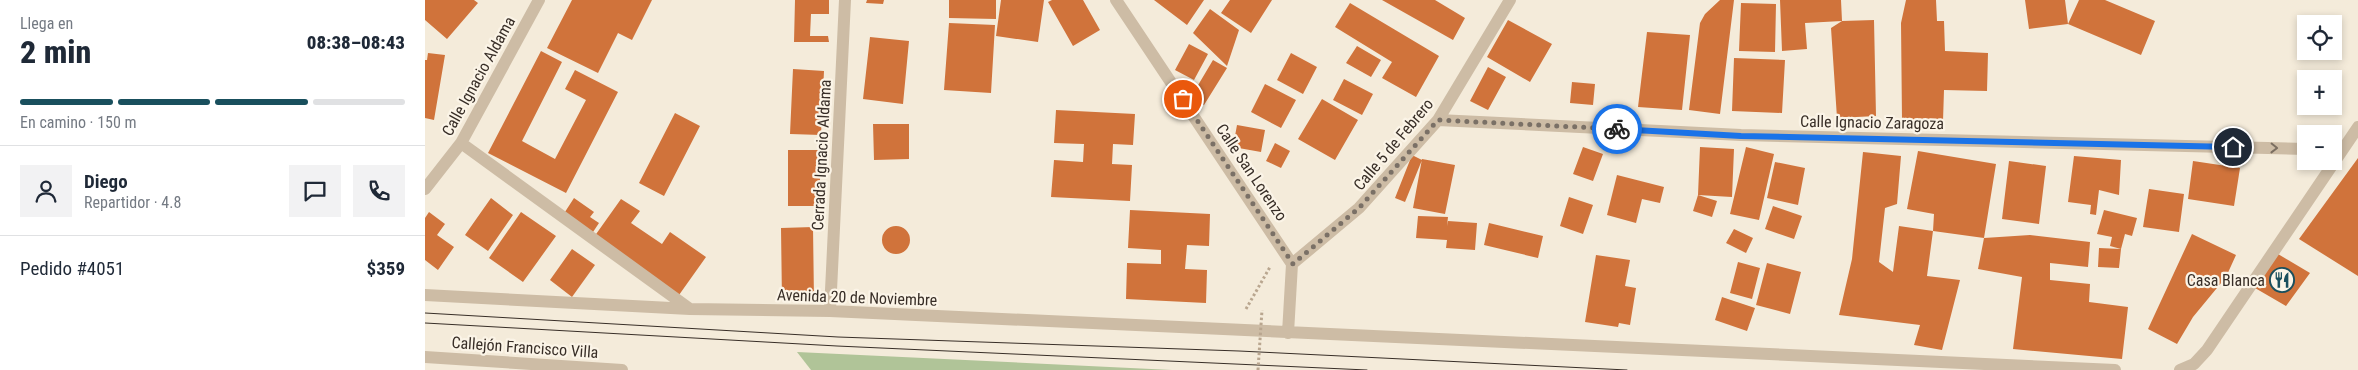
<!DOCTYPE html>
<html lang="es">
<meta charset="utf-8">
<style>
body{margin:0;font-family:"Roboto Condensed",sans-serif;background:#f2f2f3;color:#1f2937;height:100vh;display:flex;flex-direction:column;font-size:19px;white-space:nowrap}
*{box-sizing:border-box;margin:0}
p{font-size:16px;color:#747a83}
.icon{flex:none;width:28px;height:28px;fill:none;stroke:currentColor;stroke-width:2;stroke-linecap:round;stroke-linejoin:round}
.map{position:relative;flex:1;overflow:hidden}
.details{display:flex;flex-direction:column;background:#fff;width:425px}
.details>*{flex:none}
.tools{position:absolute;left:1872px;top:15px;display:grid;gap:10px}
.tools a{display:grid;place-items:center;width:45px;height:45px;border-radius:0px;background:#fff;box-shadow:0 2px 8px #0003;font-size:25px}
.pin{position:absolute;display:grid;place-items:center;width:42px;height:42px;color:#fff;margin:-21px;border:2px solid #fff;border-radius:50%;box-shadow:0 1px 5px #0007}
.courier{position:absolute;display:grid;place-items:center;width:50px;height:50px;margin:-25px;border:4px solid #1a73e8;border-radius:50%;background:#fff;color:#222;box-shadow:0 1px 6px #0007}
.overview em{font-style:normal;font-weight:800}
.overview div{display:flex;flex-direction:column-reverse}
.overview{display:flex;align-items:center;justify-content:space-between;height:85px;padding:0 20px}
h1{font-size:32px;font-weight:800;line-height:38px}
.bar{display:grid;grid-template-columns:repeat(4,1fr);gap:8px 5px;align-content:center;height:60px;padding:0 20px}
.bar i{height:6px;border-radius:4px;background:#e0e1e3}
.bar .active{background:#194f5d}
.bar p{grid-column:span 4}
.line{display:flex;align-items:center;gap:12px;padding:0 20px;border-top:1px solid #e0e1e3}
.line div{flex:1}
.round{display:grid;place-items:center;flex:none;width:52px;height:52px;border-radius:0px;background:#f2f2f3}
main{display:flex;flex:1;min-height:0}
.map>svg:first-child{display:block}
</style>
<main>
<section class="details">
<div class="overview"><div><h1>2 min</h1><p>Llega en</p></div><em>08:38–08:43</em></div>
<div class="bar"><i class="active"></i><i class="active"></i><i class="active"></i><i></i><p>En camino · 150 m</p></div>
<div class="line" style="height:90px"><a class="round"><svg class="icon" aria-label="person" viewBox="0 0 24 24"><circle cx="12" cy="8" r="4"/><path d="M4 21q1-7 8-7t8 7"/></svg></a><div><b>Diego</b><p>Repartidor · 4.8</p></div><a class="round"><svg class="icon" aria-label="chat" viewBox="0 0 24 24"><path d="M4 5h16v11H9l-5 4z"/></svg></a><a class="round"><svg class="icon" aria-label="phone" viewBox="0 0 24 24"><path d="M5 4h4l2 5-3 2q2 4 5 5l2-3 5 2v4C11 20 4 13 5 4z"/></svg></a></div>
<div class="line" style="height:65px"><div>Pedido #4051</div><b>$359</b></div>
</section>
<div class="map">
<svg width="1933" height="370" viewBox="0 0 1933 370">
<rect width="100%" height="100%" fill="#f4ebda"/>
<path fill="#b0c498" d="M372,352L747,370H386Z"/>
<path fill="#d0733b" d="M0,0H49L53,3L22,39L0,20Z
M147,0H227L207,40L193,33L173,73L122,48Z
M370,0H404V14H386L385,36H403L404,42H369Z
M442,0H459L458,4L441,3Z
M524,0H571V19L524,18Z
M576,0H619L613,42L571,36Z
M627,0H658L675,30L648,46L623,2Z
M729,0H779L762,25Z
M805,0H847L826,33L796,13Z
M957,0H1010L1040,18L1028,40Z
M1295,0H1309L1295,114L1264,110L1275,23L1280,14Z
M1355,0H1416L1417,21L1380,23L1382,49L1357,51Z
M1481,0H1511L1512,21H1519L1520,51L1563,53L1562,91L1519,90L1518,121L1477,120L1476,23Z
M1600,0H1640L1643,24L1654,0H1680L1730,21L1716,55L1643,24L1604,29Z
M925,3L1014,56L991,97L957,78L967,62L910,27Z
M1316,3L1351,4L1350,52L1314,51Z
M785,9L814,30L802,66L768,33Z
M1083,20L1127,44L1105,82L1062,57Z
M1449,20L1451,116L1412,118L1406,28L1417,21Z
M524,23L570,25L566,93L519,90Z
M1222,32L1265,35L1257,110L1213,107Z
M445,37L484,41L478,104L438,99Z
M764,44L783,54L769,80L750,70Z
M932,46L956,60L946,77L921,63Z
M116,51L137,62L97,141L130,159L161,100L140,89L150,70L193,92L141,193L63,153Z
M3,53L20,55L9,120L0,118V60H2Z
M866,53L892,67L878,94L852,80Z
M1309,58L1360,60L1357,113L1307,111Z
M788,60L802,68L779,105L766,97Z
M1063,67L1081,77L1063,110L1045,101Z
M368,69L399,71L396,135L365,134Z
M919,79L948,94L937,115L908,100Z
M1147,82L1170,84L1168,105L1145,103Z
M840,84L871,100L856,128L826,112Z
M897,99L933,120L910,160L873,139Z
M631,110L710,114L708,145L688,144L687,164L707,165L705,201L626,197L629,160L658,162L659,144L629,143Z
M250,113L275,126L239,196L214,183Z
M448,124H484V159L449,160Z
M812,125L840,130L836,152L808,147Z
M850,143L865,151L856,168L841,161Z
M1158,147L1178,154L1168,181L1148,174Z
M1275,147L1309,149L1307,197L1273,195Z
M1321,147L1349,154L1334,220L1305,214Z
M363,150H395V206H363Z
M1493,151L1571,164L1559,238L1508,231L1502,276L1535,280L1517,350L1489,345L1495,325L1414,315L1427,259L1438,152L1476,156L1472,204L1460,208L1454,262L1468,272L1474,226L1508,231L1509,214L1482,209Z
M987,155L997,160L980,202L970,198Z
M1649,156L1696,160L1694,195L1674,190L1671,215L1665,214L1666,205L1643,202Z
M1933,158V276L1874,239Z
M997,159L1030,165L1020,214L988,208Z
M1584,161L1621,166L1614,224L1577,219Z
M1768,161L1815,168L1809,206L1763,199Z
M1350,162L1380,168L1373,205L1342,198Z
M1192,175L1239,187L1235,203L1217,199L1211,223L1182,215Z
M1724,189L1759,194L1754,232L1718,227Z
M1273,195L1292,201L1287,217L1268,211Z
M1144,197L1168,205L1158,234L1135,226Z
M66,198L88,215L63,251L40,235Z
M149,198L169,212L165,217L174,223L166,235L138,215Z
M196,199L215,211L206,223L237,244L245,232L281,257L254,295L169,237Z
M1348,206L1377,216L1369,239L1340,229Z
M705,210L785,214L784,246L762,245L760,269L782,270L781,303L701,299L702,263L736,264V250L703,248Z
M1679,210L1712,218L1707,236L1700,234L1696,249L1685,246L1687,237L1672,234Z
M4,212L20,224L12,235L29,247L13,270L0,260V218Z
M96,212L131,236L98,282L64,258Z
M993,216L1023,217L1022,226L1023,221L1052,223L1050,250L1021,248L1022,240L991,238Z
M1064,223L1118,236L1113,258L1059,245Z
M457 240a14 14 0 1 1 28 0a14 14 0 1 1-28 0Z
M388,227L389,300L357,301L356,228Z
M1309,229L1328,238L1321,253L1301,243Z
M1767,234L1811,255L1801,277L1768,317L1752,344L1723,329Z
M1605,235L1665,242L1663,267L1625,263V280L1665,284L1664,302L1703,307L1697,359L1588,349L1597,277L1553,269L1559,238Z
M1674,248L1696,249L1694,268L1673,267Z
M147,249L170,265L147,297L125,280Z
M1853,254L1885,273L1861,306L1830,288Z
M1171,255L1205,260L1200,286L1211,288L1205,325L1194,323L1193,327L1160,322Z
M1313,262L1335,268L1327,299L1305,293Z
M1342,263L1376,272L1365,314L1331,305Z
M1297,297L1330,308L1322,331L1290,320Z"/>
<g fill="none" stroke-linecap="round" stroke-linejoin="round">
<path stroke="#b9a68f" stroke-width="3" stroke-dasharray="2.5 2.5" stroke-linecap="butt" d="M821,309L845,267"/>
<path stroke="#cdbca5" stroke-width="12" d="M691,0L867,264
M1013,120L1316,135L1881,149
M36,143L265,309
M0,189L36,143L114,0
M867,264L934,208L1013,120L1085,0
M0,295L265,309L405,311L1690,370
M405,311L420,0
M863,333L867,264
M0,357L197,370
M1755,370L1769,364L1782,350L1933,127"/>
<path stroke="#382e27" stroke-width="1" d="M0,313L413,337L814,351L1202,370
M0,323L412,346L942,370"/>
<path stroke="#b9a68f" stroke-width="3" stroke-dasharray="2.5 2.5" stroke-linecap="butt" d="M833,370L837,310"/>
</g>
<defs><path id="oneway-chevron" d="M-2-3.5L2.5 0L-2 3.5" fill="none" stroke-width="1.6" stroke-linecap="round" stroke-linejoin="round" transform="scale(1.25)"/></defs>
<use stroke="#7b6e60" href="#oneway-chevron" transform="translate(1849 148) rotate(1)"/>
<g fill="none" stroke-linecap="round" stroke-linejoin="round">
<path stroke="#7a7066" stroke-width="5" stroke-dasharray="0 9" d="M758,99L868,264L934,208L1013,120L1192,129"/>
<path stroke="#1a73e8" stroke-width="6" d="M1192,129L1316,136L1808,147"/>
</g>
<defs>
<symbol id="restaurant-ring" viewBox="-11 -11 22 22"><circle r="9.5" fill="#fbf4e7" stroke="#194f5d" stroke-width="1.5"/><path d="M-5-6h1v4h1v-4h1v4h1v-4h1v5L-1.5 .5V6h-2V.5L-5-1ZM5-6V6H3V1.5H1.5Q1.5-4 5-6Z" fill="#194f5d"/></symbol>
</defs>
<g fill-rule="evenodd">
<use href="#restaurant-ring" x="1843" y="266" width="28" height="28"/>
</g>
<g text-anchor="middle" stroke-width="4.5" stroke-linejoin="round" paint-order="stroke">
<g font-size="16" fill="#382e27" stroke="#fbf4e7">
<text transform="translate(53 76) rotate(-61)" y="6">Calle Ignacio Aldama</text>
<text transform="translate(1447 122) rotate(1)" y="6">Calle Ignacio Zaragoza</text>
<text transform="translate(968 144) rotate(-50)" y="6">Calle 5 de Febrero</text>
<text transform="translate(396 155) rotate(-87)" y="6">Cerrada Ignacio Aldama</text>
<text transform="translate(827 172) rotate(56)" y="6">Calle San Lorenzo</text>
<text transform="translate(432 297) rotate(2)" y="6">Avenida 20 de Noviembre</text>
<text transform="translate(100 347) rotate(4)" y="6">Callejón Francisco Villa</text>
</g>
<g font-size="16" fill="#382e27" stroke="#fbf4e7" text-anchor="end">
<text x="1840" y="286">Casa Blanca</text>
</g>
</g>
</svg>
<div class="tools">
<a><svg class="icon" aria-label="locate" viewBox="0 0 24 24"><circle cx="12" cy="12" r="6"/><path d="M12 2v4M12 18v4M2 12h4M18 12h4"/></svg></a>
<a>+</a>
<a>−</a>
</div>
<div class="pin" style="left:758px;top:99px;background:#ea580c"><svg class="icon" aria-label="bag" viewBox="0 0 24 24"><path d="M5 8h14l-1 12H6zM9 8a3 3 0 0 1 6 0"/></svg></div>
<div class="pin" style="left:1808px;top:147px;background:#1f2937"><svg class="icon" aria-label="home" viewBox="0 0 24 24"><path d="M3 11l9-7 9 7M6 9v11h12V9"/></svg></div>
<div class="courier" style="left:1192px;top:129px"><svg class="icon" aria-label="bike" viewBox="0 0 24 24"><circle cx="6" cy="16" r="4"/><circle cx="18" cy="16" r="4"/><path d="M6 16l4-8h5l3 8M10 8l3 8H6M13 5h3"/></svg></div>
</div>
</main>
